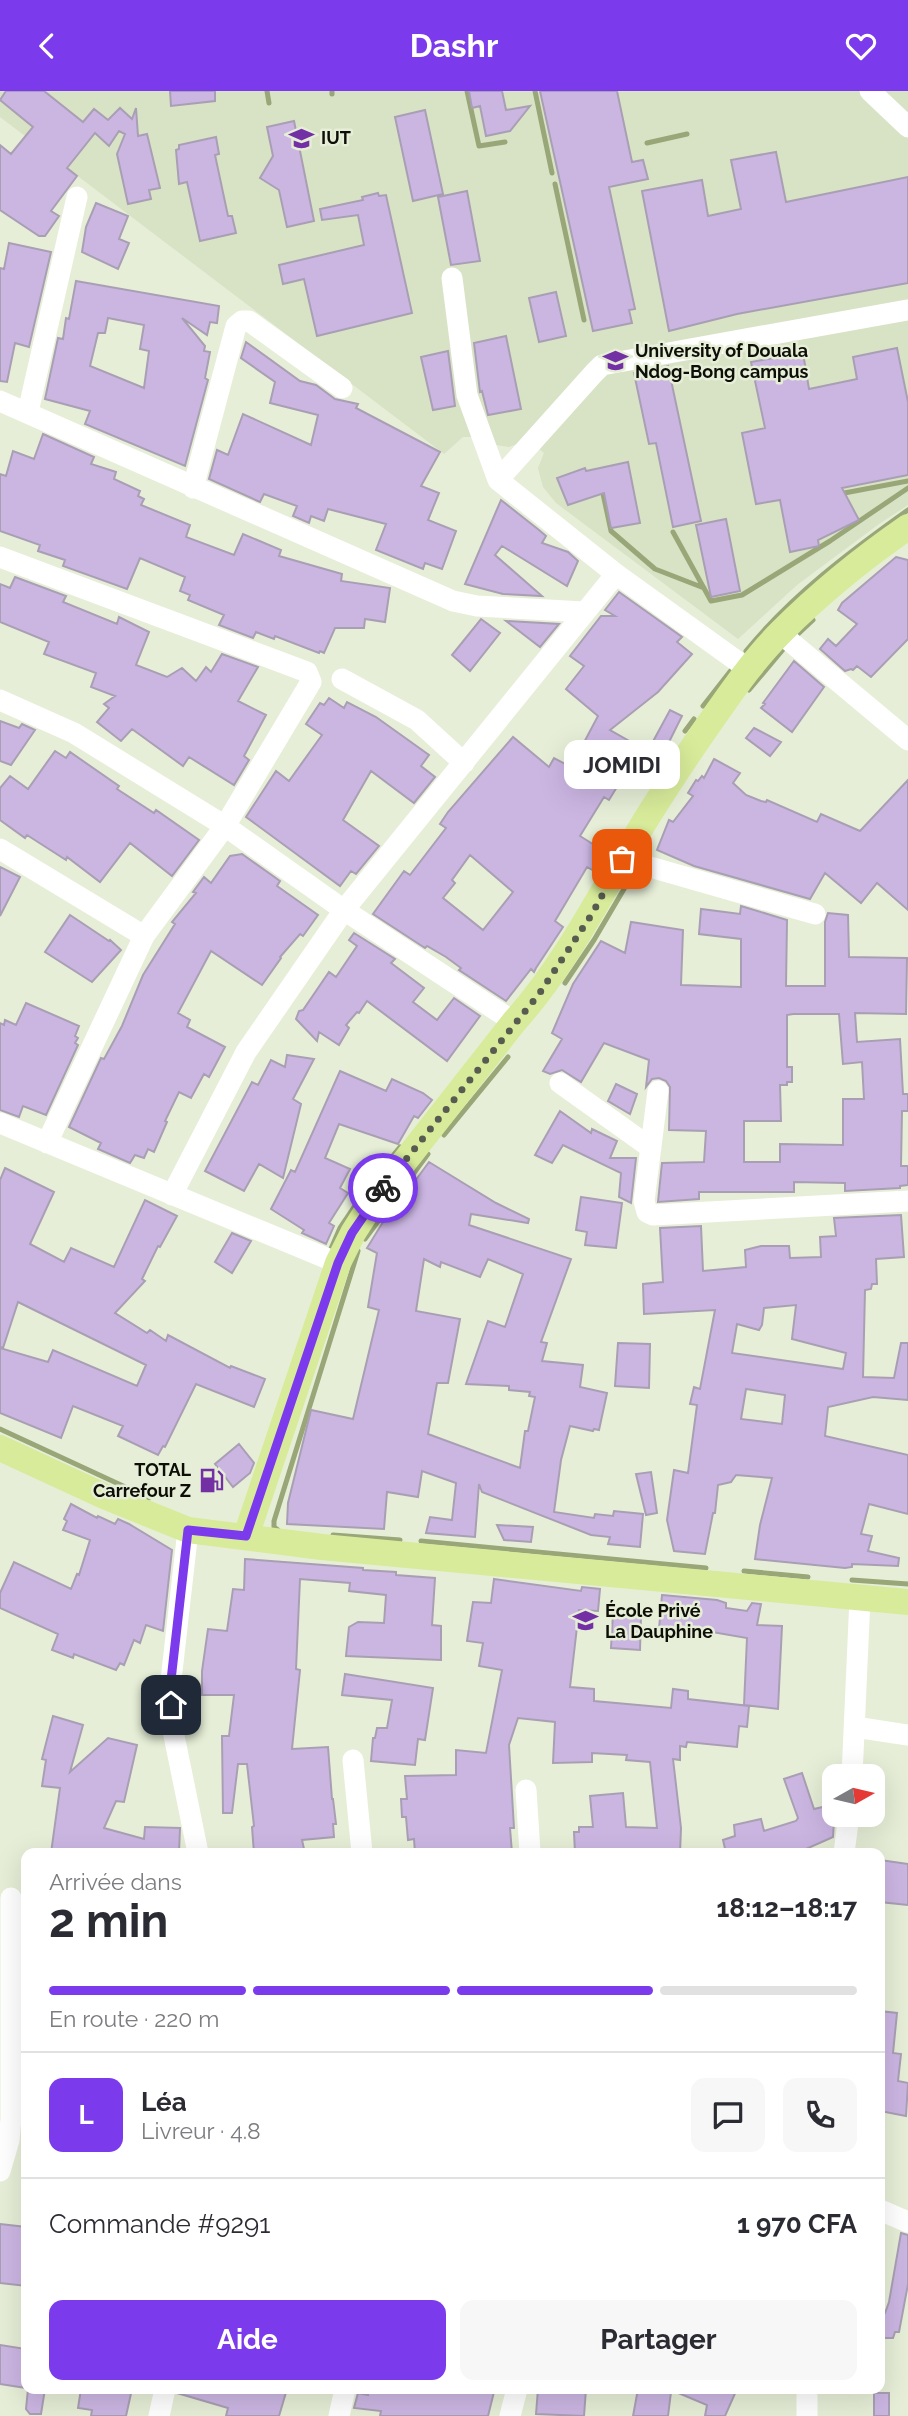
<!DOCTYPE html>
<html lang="fr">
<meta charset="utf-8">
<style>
body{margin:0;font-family:Raleway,sans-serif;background:#f7f7f7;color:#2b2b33;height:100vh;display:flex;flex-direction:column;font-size:26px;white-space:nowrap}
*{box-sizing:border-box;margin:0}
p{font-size:23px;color:#7c7c81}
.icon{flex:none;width:38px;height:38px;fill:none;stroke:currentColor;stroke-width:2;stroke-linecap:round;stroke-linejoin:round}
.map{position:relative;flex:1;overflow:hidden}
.panel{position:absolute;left:21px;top:1757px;width:864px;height:546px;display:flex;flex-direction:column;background:#fff;border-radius:14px;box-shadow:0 7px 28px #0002}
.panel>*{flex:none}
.needle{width:46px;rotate:82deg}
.buttons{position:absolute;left:822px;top:1673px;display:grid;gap:14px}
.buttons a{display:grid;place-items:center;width:63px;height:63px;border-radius:14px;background:#fff;box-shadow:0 7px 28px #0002;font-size:35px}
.pin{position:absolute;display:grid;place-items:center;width:60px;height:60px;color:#fff;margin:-30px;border-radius:14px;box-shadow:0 4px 10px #0006}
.courier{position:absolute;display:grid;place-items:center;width:70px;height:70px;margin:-35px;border:5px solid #7c3aed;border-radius:50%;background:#fff;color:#222;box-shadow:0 2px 9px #0007}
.bubble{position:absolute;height:49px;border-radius:14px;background:#fff;box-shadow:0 7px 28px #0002;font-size:23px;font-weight:700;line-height:49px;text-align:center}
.headline em{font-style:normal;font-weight:700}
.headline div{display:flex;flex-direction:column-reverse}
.headline{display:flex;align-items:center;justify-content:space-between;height:119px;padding:0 28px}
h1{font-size:46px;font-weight:700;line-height:52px}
.bar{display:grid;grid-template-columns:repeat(4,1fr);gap:10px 7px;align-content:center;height:84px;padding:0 28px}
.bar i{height:9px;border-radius:5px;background:#e1e1e2}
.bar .active{background:#7c3aed}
.bar p{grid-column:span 4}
.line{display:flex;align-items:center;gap:18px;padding:0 28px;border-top:2px solid #e1e1e2}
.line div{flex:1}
.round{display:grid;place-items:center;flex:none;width:74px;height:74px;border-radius:14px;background:#f7f7f7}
.cta{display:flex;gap:14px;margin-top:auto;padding:14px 28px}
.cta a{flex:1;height:80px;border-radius:14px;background:#7c3aed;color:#fff;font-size:28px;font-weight:700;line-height:80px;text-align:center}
.cta a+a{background:#f7f7f7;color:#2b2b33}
header{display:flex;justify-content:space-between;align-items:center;height:91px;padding:0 28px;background:#7c3aed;color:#fff;font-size:32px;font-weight:700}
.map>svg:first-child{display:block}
</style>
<header><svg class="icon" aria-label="back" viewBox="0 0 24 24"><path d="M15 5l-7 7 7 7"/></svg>Dashr<svg class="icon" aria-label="heart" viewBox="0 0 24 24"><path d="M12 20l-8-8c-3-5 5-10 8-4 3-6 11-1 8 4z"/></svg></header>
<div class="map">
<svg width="908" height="2325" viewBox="0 0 908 2325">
<rect width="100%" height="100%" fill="#e6eed7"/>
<path fill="#d8e2c4" d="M0,0H908V414L879,433L797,494L738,548L556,412L543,396L538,377L544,362L525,346L519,352L509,356L490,353L483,346H463L444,363L0,26Z"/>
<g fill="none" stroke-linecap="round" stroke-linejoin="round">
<path stroke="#98a678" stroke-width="5" d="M267,0L269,12
M332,0V3
M467,0L479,55L505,51
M535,0L552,82
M647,52L687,43
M555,93L584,229
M602,398L611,440L655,478L704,497
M839,403L908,390
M673,441L711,510L742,504L830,450L908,397
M797,544L813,529
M746,560C792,504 849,461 908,419
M749,599L786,555
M703,615L732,578
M685,640L694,628
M656,689L662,679
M565,892L594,849L634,781
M444,1044L508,966
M373,1089L400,1056
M365,1148L428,1063
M330,1160L340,1137L365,1100
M0,1338L149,1407
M278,1439L274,1436V1430L358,1160
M333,1444L400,1449
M421,1450L706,1477
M744,1480L808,1486
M852,1489L908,1493"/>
</g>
<path fill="#cbb6e2" stroke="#a99fb4" stroke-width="2" fill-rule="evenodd" d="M6,0H44L83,31L94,18L108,29L120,17L132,28L136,17L138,45L147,43L160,97L149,99L151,108L128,113L117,63L125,43L119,40L109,55L95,42L67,77L77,85L51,120L59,125L45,145H39L0,119V54L11,63L33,36L0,9Z
M170,0H215V10L171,15Z
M469,0H502L506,19L530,15L510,40L486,45L480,15L472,17Z
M540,0H617L632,71L643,69L648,88L609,96L635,218L629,219L632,232L593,240Z
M425,19L443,103L413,110L395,26Z
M294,30L314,130L287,136L279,99L260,87L273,65L267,36Z
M216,46L219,63L215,64L228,125H232L236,142L200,150L187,91L179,93L176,59L179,58V54Z
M776,61L786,111L908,86V192L737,223L669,240L642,100L702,89L708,125L741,118L731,69Z
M467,100L480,170L451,174L438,106Z
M378,102L379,105L386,104L412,222L317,245L304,188L283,193L279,174L364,154L358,124L322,129L320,118L363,109L362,106Z
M96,112L128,125L119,148L129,152L118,178L82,161L86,136Z
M9,152L51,161L29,256L15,252L7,291L0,290V177L4,178Z
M76,190L219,215L217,232L210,231L207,244L182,227L205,255L204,260L210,261L205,287L208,289L185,375L85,333L90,320L45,308L58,247L63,248L66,227L69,228ZM108,227L144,234L140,258L149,260L144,297L90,275L98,242H105Z
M556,201L566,245L539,251L529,207Z
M506,245L521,318L488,324L482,300L480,301L474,252Z
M246,251L300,290L316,294L335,308L358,313L356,317L440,361L421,395L439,402L428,429L456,440L442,478L425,472L423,478L376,459L386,433L328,418L324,430L311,425L309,432L293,425L297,415L264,403L260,411L209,388L217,359L228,364L243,323L311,354L318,324L270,312L275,291L241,267Z
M897,257L908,311V384L842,397L859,429L818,449L819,455L790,461L780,409L756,413L742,342L765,337L751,271L803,262L809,298L857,288L853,266Z
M448,260L455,315L433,319L421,266Z
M668,275L701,430L673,436L656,352L649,353L634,282Z
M43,343L94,366L91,373L116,381L114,388L140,400L138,405L144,408L141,414L190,434L186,446L234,464L243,443L281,459L279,465L342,483L341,490L390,497L385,531L365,528L364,537H335L324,562L320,560L319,562L275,545L274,548L256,541L253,547L219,534L224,524L188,509L190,504L180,500L185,486L140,467L127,498L63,475L65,469L38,460L40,454L0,440V383L6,385L13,360L34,368Z
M628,371L640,432L611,437L604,402L568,414L557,387L585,377L586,380Z
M501,409L539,439L546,445L542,452L568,461L578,470L567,495L502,455L495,464L542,505L503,503L465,493Z
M726,428L740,500L711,506L696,434Z
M896,466L908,469V548L871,586L857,575L853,579L851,578L845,580L820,558L828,548L836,555L857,533L838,519L842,512Z
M15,486L66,505L63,511L117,533L119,526L149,541L136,574L167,586L182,577L196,590L206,576L211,581L222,563L258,576L238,610L266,624L244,665L249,669L234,694L189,666L183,675L132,638L121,650L97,631L109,617L104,613L115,605L91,596L96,582L44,563L49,551L0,531V493L10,497Z
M619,501L682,546L677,551L692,563L658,601L610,639L640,656L643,652L650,656L670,619L682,625L657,675L636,665L609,709L604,706L580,745L607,762L596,781L587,776L555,830L563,836L536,877L534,881L531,878L506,910L459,879L461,877L446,866L427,855L425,857L373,823L404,780L410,784L446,737L440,733L448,721L513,646L549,676L554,667L571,676L598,625L566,598L584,575L570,565L601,525H615L605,519ZM470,764L513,801L483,839L443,807L455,792L452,789Z
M481,528L500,542L470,580L452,564Z
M506,530L559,533L540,556Z
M794,570L824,596L792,641L761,617L765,613L763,612Z
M329,607L344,617L347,611L376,626L429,664L421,675L435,686L414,712L371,680L343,729L379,755L356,783L351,780L340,795L246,726L276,680L289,690L322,644L306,633L320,612L324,614Z
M0,630L19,637L22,633L35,639L11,674L0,670Z
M754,637L781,651L770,665L746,647Z
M55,660L66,667L70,661L119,695L117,698L154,722L156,719L199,749L172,785L130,752L100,791L67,766L66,769L27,744L25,747L0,729V697L10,685L28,698Z
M714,668L740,682L733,692L746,704L761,710L766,711L767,709L817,731L821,723L860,740L908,689V819L877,792L861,812L825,782L810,808L694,775L657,759L669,729L673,731L693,705L688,702L696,689L698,690L702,685L704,687Z
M242,763L280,790L277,795L318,824L303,845L300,843L280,866L281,867L262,894L211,860L178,922L190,929L187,936L225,956L209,986L204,983L191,1007L179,1001L165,1030L167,1031L154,1061L148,1058L144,1067L135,1064L130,1072L98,1058L101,1052L69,1036L101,967L104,968L122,935L143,884L175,833L172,831L196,802L193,801L204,786L211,792L230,765Z
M0,776L20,786L0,825Z
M741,815L787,829L786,895H825V831L828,822L848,824L849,866L907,867L906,923L855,922L857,951L900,948L903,1003H908V1020H902L901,1075H908V1094L900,1095V1097L845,1100V1092L794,1091V1101H699V1108L658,1111L662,1072L704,1071L706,1040L669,1039L670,996L666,990L659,987L652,988L646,996L649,969L604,952L581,991L562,979L550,983L543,980L562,948L552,942L573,893L601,850L625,862L631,831L683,839L681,894L741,896V848L699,843L701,818L740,823ZM793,923H839L843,973L862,971L864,1008H843V1054L780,1053V1071H744V1030H781L780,994H787V991H792V976H787V924Z
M70,824L109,850L110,849L121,859L92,891L45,861Z
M354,842L395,868L391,872L424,897L413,911L437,929L454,907L480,925L447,970L367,910L359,922L357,921L346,934L349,937L339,954L319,941L317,950L296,928L299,920L303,919L329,881L336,886L357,855L349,849Z
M26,912L79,935L75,945L78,947L75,952L78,954L46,1024L23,1015L19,1026L0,1019V932L4,934L5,929L16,934Z
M287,964L314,968L293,1008L301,1013L283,1087L259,1073L244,1100L205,1080L252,991L258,994L271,969L285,976Z
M340,980L386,1000L392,988L423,1002L432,1009L418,1027L414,1025L398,1053L339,1033L325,1067L350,1078L340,1097L348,1102L329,1132L334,1135L326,1153L302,1142L304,1139L271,1118L291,1079L295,1081Z
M616,993L637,1003L630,1023L608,1010Z
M560,1020L591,1042L592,1038L617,1050L610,1067H636L631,1112L619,1106L621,1082L563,1054L552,1072L535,1064Z
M429,1071L496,1112L529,1128L528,1132L471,1123L469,1134L571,1168L541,1251L547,1252L542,1270L583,1274L580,1296L607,1302L599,1339L594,1338L593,1340L570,1335L561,1369L554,1421L594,1427L595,1423L613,1425L614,1420L643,1423L640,1456L608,1453L610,1446L591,1444L482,1401L479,1393L475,1446L426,1442L430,1426L452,1429L456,1392L422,1380L418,1406L387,1401L384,1438L287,1433L288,1412L311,1319L353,1328L379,1219L368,1216L377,1162L367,1157L391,1118L393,1120ZM424,1168L440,1176L441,1171L480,1186L488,1168L523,1183L505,1236L488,1230L466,1293L509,1295V1299L530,1301L529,1305L535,1306L528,1340H525L520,1377L428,1343L437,1292H448L460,1228L416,1220Z
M5,1077L54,1101L30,1153L64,1171L71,1157L114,1176L145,1109L177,1125L160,1156L158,1155L142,1188L145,1190L115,1222L147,1242L150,1239L166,1250L168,1244L230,1277L231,1275L265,1288L254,1316L196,1293L165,1356L163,1355L158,1364L118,1345L123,1335L73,1315L61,1347L0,1322V1257L48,1271L53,1259L137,1295L146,1274L18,1211L3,1257L0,1256V1089Z
M581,1106L622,1112L616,1157L585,1154L587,1141L576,1139Z
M901,1124L904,1166L876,1168L877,1193H872L871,1198L865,1199L863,1286L894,1287L901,1252H908V1309L873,1306L828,1316L825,1345L908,1364V1423L869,1413L861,1443L872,1445L868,1460L899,1467L898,1475L852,1473V1476L845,1477L755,1468L760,1434L772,1387L736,1384L731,1391L718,1394L715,1422H713L705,1463L674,1460L667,1429L674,1379L688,1382L697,1314L690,1313L694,1296L700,1298L715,1219L644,1223L643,1193L663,1191L660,1137L701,1135L703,1180L746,1176L745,1159L761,1155H789L790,1167L821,1166L820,1146L836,1145L834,1127ZM796,1214L792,1248L846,1262L843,1278L732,1262L737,1233L759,1239L762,1234L764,1217ZM746,1298L785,1304L782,1333L741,1328Z
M232,1142L251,1150L232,1182L215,1171Z
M618,1252L650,1253L649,1297L615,1295Z
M239,1353L254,1372L250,1382L233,1396L215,1373Z
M651,1381L657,1422L646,1424L636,1383Z
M71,1413L97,1427L98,1425L115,1433L118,1428L129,1433L172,1459L163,1540L146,1534L140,1552L134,1549L124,1574L120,1572L116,1579L74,1563L73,1567L52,1559L58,1543L0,1517V1502L14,1471L71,1498L77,1483L79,1484L90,1449L63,1439L67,1430L64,1428Z
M497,1434L533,1436L531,1451L504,1449Z
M245,1468L363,1477V1479L396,1481V1484L435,1487L432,1534L441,1535V1569L346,1565L349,1536L358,1531L384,1532L386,1504L349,1500L350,1492L300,1488L296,1578L300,1579L292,1658L328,1656L332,1708H333L336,1733H333L334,1746L302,1749L304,1758L279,1762H254L252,1736L254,1735L247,1673H238L232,1722H223L222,1645H229L234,1604H202V1580L208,1538L227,1540L233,1498L244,1499Z
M494,1488L581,1500L582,1496L600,1498L598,1520L579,1519L570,1596L594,1598V1610L671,1617L673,1598L688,1600V1608L749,1615L747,1636L739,1635L737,1656L687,1651L686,1656L680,1655V1669L673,1668L681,1737L680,1762H575L574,1741H579V1736H593L590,1705L623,1702L626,1736L657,1737L650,1671L626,1669L627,1664L592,1662V1671L553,1672L555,1631L518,1627L509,1654L514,1737H510L512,1762H415L414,1748L408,1749L406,1726H402L401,1708H407L405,1685L456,1684V1659L486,1662L502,1579L479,1575L483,1552L467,1550L473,1511L491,1512Z
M662,1504L717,1509L726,1512V1517L747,1520L752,1512L761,1513L757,1534L782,1535L778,1618L744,1614L747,1547L689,1537V1539L659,1538Z
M613,1523L641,1525L640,1559L611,1557Z
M345,1583L433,1597L425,1649L418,1648L415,1674L371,1670L373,1647H375L377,1637H387L392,1609L342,1604Z
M53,1625L83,1634L70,1681L108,1647L137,1654L124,1711L116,1710L104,1737L144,1748L145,1736L180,1737L179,1762H51L60,1697L42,1695L46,1669L42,1668Z
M802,1682L814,1718L835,1713L833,1746L797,1762H726L723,1749L735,1745L734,1734L761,1728L764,1740L796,1730L798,1727L784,1688Z
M880,1769L908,1773V1814L880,1811Z
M880,1920L897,1922L893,1962L901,1963L898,1990L908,1992L906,2025L880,2020Z
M0,2133L26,2136V2195L0,2192Z
M901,2142L908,2144V2193L899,2241H895L893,2247H880V2221L885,2222L889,2211Z
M0,2254L26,2258V2297L0,2293Z
M28,2298H45L41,2323H30L26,2318Z
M81,2298H132L126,2325H91L92,2319L78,2317Z
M178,2298H287L279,2325H226L228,2317L177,2302Z
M368,2298H484L494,2301L488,2325H380L381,2320L354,2317L358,2302L368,2304Z
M538,2298H586L584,2325L536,2323Z
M638,2298H662L671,2301L668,2325H633Z
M669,2298H737L725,2325H705L707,2314Z
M874,2302H889V2325H874Z"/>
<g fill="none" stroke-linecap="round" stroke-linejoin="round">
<path stroke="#fff" stroke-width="21" d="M870,0L908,36
M452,187L467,304L498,389L616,483L748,578
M0,310L453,510L477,515L584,521
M28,321L77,106
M498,389L594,282L602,274L907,219
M193,397L236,235L242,230H249L342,297
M0,466L307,581L311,591L225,735L144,845L47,1052
M780,542L908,649
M342,588L417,629L464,672
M0,609L74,642L225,735L344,819L514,931
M0,758L144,845
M622,768L815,823
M560,992L651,1057
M658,1000L644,1110L647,1121L653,1124L908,1110
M0,1032L338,1172
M172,1104L246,961L344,819L616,483
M188,1439L170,1598L171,1630L198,1762
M855,1636L908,1644
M353,1669L362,1762
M852,1685L860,1507
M526,1699L530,1762
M844,1762L849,1724
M0,2080L9,2049L11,2028V1807
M880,2119L908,2131
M159,2325L165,2298
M339,2325L345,2298
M510,2325L517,2298
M807,2325V2298"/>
<path stroke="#d7eb9a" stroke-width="26" d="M0,1357L104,1405L188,1439L322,1456L908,1511
M246,1445L338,1172L353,1142L372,1112L514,931C558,882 589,825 622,768C652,717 684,668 718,620C737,593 757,565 781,541C820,502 863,467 908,436"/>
</g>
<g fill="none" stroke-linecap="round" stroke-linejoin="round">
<path stroke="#585c50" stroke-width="7" stroke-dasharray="0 12.6" d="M383,1097L539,903L592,823L622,768"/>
<path stroke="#7c3aed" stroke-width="9" d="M171,1614L170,1598L188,1439L246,1445L338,1172L352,1142L383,1097"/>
</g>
<defs>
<symbol id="school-bare" viewBox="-9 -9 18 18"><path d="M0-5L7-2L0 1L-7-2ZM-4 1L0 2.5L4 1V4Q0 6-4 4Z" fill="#7230a4" stroke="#e6eed7" stroke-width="2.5" paint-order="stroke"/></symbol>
<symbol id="university-bare" viewBox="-9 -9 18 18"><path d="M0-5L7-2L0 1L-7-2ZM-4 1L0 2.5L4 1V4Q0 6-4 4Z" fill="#7230a4" stroke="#e6eed7" stroke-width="2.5" paint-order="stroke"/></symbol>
<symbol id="fuel-bare" viewBox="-9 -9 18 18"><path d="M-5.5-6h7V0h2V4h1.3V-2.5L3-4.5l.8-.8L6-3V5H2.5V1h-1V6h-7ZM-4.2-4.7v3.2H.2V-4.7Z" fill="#7230a4" stroke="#e6eed7" stroke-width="2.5" paint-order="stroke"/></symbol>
</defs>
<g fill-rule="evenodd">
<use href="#school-bare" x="284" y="30" width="35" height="35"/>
<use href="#university-bare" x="598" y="252" width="35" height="35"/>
<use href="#fuel-bare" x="194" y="1372" width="35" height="35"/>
<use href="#school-bare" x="568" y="1512" width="35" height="35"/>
</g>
<g text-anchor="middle" stroke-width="5" stroke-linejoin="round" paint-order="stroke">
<g font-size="18" font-weight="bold" fill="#0c0e07" stroke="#e6eed7" text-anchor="start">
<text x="321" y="53">IUT</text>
<text x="635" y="266">University of Douala<tspan x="635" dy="21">Ndog-Bong campus</tspan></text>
<text x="191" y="1385" text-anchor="end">TOTAL<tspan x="191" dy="21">Carrefour Z</tspan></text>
<text x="605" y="1526">École Privé<tspan x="605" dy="21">La Dauphine</tspan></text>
</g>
</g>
</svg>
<div class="buttons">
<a><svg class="needle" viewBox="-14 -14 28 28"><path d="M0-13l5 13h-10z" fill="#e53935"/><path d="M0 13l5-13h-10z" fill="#7c7c81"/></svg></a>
</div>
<div class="pin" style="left:622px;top:768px;background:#ea580c"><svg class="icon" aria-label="bag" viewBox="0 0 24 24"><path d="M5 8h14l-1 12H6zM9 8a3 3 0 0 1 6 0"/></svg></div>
<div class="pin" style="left:171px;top:1614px;background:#1f2937"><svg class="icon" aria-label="home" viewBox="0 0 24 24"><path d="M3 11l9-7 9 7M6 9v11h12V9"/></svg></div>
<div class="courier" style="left:383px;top:1097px"><svg class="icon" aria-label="bike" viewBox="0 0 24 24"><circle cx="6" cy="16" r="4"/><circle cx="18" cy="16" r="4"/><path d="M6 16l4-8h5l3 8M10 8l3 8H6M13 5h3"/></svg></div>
<div class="bubble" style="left:564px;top:649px;width:116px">JOMIDI</div>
<section class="panel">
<div class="headline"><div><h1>2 min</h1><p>Arrivée dans</p></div><em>18:12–18:17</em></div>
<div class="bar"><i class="active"></i><i class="active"></i><i class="active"></i><i></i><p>En route · 220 m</p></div>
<div class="line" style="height:126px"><b class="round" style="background:#7c3aed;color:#fff">L</b><div><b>Léa</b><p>Livreur · 4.8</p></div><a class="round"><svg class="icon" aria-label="chat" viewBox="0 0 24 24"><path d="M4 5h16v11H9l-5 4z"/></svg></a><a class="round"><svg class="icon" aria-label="phone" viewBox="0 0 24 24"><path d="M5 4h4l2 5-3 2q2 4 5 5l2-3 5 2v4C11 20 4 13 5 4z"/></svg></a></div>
<div class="line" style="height:91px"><div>Commande #9291</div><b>1 970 CFA</b></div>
<div class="cta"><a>Aide</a><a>Partager</a></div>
</section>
</div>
